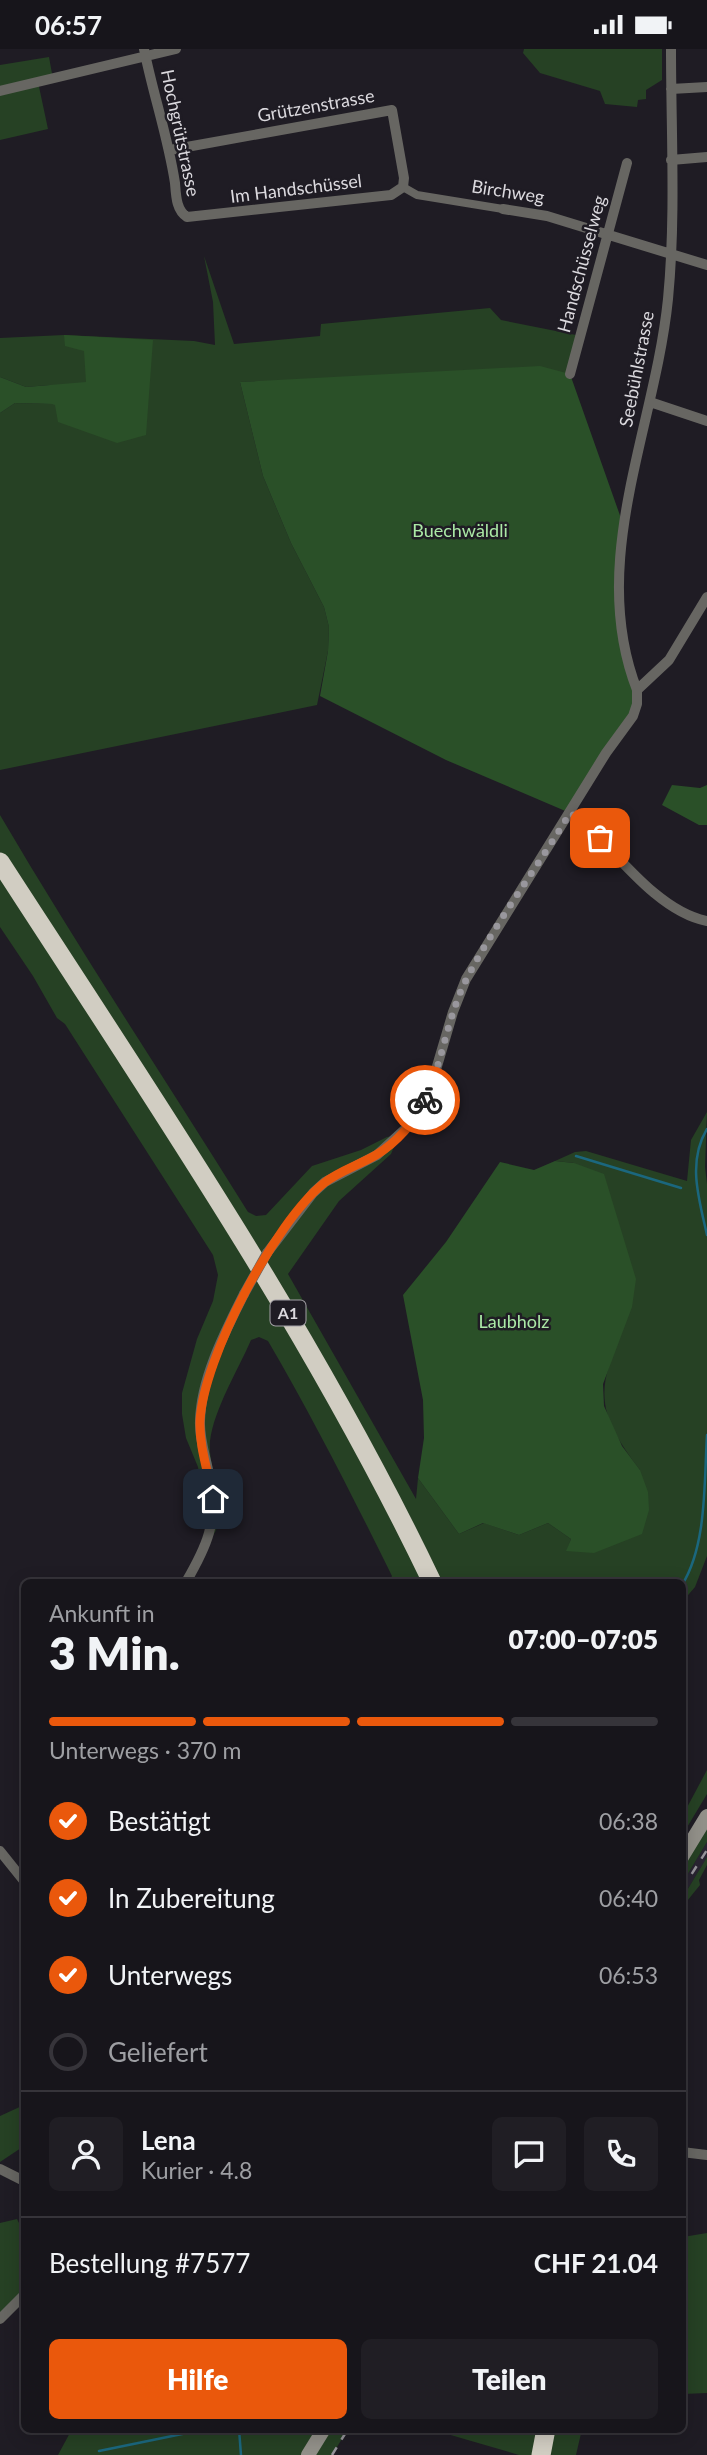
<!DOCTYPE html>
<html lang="de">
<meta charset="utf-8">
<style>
body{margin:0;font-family:Lato,sans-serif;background:#201e24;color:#f1f3f6;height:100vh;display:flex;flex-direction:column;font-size:26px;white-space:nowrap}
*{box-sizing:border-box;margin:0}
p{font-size:23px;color:#9e9fa3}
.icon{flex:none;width:38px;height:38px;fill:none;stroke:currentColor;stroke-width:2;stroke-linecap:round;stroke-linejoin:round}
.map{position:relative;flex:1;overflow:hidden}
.details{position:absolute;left:21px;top:1530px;width:665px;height:854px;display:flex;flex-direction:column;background:#17151b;border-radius:10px;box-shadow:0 4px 18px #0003,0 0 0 2px #36343a}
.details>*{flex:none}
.pin{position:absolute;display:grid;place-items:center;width:60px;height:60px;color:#fff;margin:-30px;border-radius:14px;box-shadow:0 4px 10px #0006}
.courier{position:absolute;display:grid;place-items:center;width:70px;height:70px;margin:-35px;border:5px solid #ea580c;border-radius:50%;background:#fff;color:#222;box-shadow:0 2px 9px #0007}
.headline em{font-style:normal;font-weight:800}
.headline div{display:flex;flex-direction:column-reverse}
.headline{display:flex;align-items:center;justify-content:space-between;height:119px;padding:0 28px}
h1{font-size:46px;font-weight:800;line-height:52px}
.bar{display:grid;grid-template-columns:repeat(4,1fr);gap:10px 7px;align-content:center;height:84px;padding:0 28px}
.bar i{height:9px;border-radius:5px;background:#36343a}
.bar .on{background:#ea580c}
.bar p{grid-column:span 4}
.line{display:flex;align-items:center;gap:18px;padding:0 28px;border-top:2px solid #36343a}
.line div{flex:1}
.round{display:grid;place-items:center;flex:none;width:74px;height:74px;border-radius:10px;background:#201e24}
ol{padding:0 28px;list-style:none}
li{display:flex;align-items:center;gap:21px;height:77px}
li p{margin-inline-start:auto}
li .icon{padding:7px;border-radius:50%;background:#ea580c;color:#fff;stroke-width:4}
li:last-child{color:#9e9fa3}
li i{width:38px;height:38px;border:4px solid #36343a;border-radius:50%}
.action{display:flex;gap:14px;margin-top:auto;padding:14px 28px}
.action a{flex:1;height:80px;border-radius:10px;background:#ea580c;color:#fff;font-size:28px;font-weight:800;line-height:80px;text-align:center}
.action a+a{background:#201e24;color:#f1f3f6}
.status{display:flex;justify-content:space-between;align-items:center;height:49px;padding:0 35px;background:#17151b;direction:ltr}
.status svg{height:19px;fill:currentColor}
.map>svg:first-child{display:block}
</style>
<div class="status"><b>06:57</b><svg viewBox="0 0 49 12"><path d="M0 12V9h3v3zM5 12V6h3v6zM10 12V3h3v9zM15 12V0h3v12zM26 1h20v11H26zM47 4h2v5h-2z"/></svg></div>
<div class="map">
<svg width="707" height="2406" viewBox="0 0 707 2406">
<rect width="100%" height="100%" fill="#1f1c24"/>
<path fill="#292431" d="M707,1793V1808L683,1848V1833Z"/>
<path fill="#264124" d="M524,0H662V31L646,41V50L638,51L637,58L605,55L600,42L540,24L523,4Z
M49,8L53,30L38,33L48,80L0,91V16Z
M204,207L234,295L320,287L321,275L490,259L501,271L581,287L570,325L240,333L263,427L291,494L324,558L329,578L328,602L317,656L0,721V364L15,354L54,355L50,336L26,338L0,328V289L64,286L194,292L215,296L213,253Z
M0,766C79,901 166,1031 248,1163L256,1167L266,1166L312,1117L361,1101L387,1088L399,1086L391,1105L339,1152L288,1225L416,1450L418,1429L459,1485L484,1474L519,1486L548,1474L571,1490L567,1501L640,1421C615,1387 595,1360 609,1317L574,1114L555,1112L575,1103L586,1102L687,1132L691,1091L707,1063L705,1118L707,1135V1507L695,1538L683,1552L682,1533H389L392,1527C353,1448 313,1369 268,1292L259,1288L251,1291C238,1321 214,1360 210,1392C208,1413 219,1436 219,1457C219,1469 219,1484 208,1491L198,1418L186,1389L182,1365V1344L197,1290L213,1252L218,1226L213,1206L65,975L57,969L33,927L0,878Z
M707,1721V1745L683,1785V1766Z
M707,1777V1793L683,1833V1816Z
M707,1808V1816L699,1831L700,1836L683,1857V1848Z
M24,2056V2097L0,2113V2067Z
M17,2170L24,2184V2248L0,2270V2174Z
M707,2184V2344L683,2345V2188Z
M72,2380H348L332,2406H58Z
M430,2380H582L576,2406H519Z"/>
<path fill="#2a5028" d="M64,286L153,291L146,386L117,394L58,373L55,356L52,355L15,354L0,364V328L26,338L86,333L84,302L65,297Z
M540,317L570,325L623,475L619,542L637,655L570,764L446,711L320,647L328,602L329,578L324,558L291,494L263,427L240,333Z
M672,736L700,739L707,736V776H699L662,756Z
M555,1112L574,1114L604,1125L636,1230L632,1258L603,1335L604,1357L622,1397L640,1421L648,1443L649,1461L642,1485L594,1504L566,1502L571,1490L548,1474L519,1486L483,1474L459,1485L418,1429L424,1389L423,1351L403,1246L446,1193L500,1113L534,1121Z"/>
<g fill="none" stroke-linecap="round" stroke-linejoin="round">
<path stroke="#1b677e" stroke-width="2.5" d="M707,1080C687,1113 699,1150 707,1186
M576,1107L681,1139
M682,1536C707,1496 704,1434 707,1386
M239,2380L241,2406
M99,2402L187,2384L196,2380"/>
<path stroke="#676662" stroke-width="8" d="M403,138L417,146L503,160"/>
<path stroke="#676662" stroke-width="10" d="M144,0C153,45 168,88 175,134C176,146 176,161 187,168L391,146L403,138L404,129L392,61L170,101
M671,40L707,38
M0,42L176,0
M671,111L707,108
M503,160L547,167L707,216
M570,325L627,114
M650,353L707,372
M637,641C587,513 655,379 668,250C676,167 671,83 671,0
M570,764L583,772C617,805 659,863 707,872
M267,1204L313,1144L325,1133L377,1106L414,1072L430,1041L453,963L466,930L606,704L633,667L637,655V641L669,611L707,548
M186,1533C207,1497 218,1473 210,1431C207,1411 199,1392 200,1372C201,1329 225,1283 244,1245
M0,1802L24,1832
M682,2103L707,2106
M0,2120L24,2132
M0,2270L24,2246"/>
<path stroke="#929089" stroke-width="14" d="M682,1808L707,1767
M308,2406L324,2380"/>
<path stroke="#d1cdc2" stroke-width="19" d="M0,813C152,1048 311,1280 432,1533
M541,2406L546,2380"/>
<path stroke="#96949a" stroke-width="2.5" stroke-dasharray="9 9" stroke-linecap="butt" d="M682,1840L707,1801
M332,2406L348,2380"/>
<path stroke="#676662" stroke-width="10" d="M244,1245L267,1204"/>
</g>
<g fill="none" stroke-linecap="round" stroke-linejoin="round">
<path stroke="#99979d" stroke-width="7" stroke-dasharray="0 12.6" d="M425,1051C443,1012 447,968 467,929C497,871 537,819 570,764L583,772L600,789"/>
<path stroke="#ea580c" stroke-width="9" d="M213,1450C209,1425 199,1398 200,1372C203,1309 275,1173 324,1134C339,1122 359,1116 376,1106C396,1094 415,1073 425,1051"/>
</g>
<g text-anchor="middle" stroke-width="5" stroke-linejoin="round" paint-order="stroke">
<rect fill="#1f1c24" stroke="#a3a0a6" stroke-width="2" x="270.5" y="1251.5" width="35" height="25" rx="5"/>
<g font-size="16" font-weight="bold" fill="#dbd9de">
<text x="288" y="1270">A1</text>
</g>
<g font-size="18" fill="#dbd9de" stroke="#1f1c24">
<text transform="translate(316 57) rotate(-10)" y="6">Grützenstrasse</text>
<text transform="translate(180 84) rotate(78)" y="6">Hochgrütstrasse</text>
<text transform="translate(296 140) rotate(-7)" y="6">Im Handschüssel</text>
<text transform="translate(508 143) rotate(9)" y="6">Birchweg</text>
<text transform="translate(582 215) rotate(-75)" y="6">Handschüsselweg</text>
<text transform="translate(637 320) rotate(-79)" y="6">Seebühlstrasse</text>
</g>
<g font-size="18" fill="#abe9a6" stroke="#1f1c24">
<text x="460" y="488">Buechwäldli</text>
<text x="514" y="1279">Laubholz</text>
</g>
</g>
</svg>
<div class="pin" style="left:600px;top:789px;background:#ea580c"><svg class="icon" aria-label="bag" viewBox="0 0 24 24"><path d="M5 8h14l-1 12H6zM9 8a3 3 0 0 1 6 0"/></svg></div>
<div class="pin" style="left:213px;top:1450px;background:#1f2937"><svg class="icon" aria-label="home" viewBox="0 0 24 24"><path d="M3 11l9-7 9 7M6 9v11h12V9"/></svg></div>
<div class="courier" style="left:425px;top:1051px"><svg class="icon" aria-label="bike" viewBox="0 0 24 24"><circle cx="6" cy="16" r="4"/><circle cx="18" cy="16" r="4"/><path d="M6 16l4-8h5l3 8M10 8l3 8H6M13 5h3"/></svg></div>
<section class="details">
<div class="headline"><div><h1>3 Min.</h1><p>Ankunft in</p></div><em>07:00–07:05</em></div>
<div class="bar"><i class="on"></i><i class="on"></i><i class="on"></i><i></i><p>Unterwegs · 370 m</p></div>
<ol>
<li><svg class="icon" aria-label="check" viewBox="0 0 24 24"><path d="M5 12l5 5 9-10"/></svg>Bestätigt<p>06:38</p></li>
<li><svg class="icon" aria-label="check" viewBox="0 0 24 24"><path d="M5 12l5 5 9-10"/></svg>In Zubereitung<p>06:40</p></li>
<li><svg class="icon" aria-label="check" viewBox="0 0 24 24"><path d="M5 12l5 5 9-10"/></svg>Unterwegs<p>06:53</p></li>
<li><i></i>Geliefert</li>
</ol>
<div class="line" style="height:126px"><a class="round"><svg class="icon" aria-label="person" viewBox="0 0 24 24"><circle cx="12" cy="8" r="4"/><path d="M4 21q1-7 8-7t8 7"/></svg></a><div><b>Lena</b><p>Kurier · 4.8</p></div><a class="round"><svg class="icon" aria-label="chat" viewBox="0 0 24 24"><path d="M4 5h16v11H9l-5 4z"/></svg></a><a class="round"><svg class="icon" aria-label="phone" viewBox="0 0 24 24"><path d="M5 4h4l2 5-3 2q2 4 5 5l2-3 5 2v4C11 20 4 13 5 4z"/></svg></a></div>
<div class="line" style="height:91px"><div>Bestellung #7577</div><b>CHF 21.04</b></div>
<div class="action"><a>Hilfe</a><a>Teilen</a></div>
</section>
</div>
